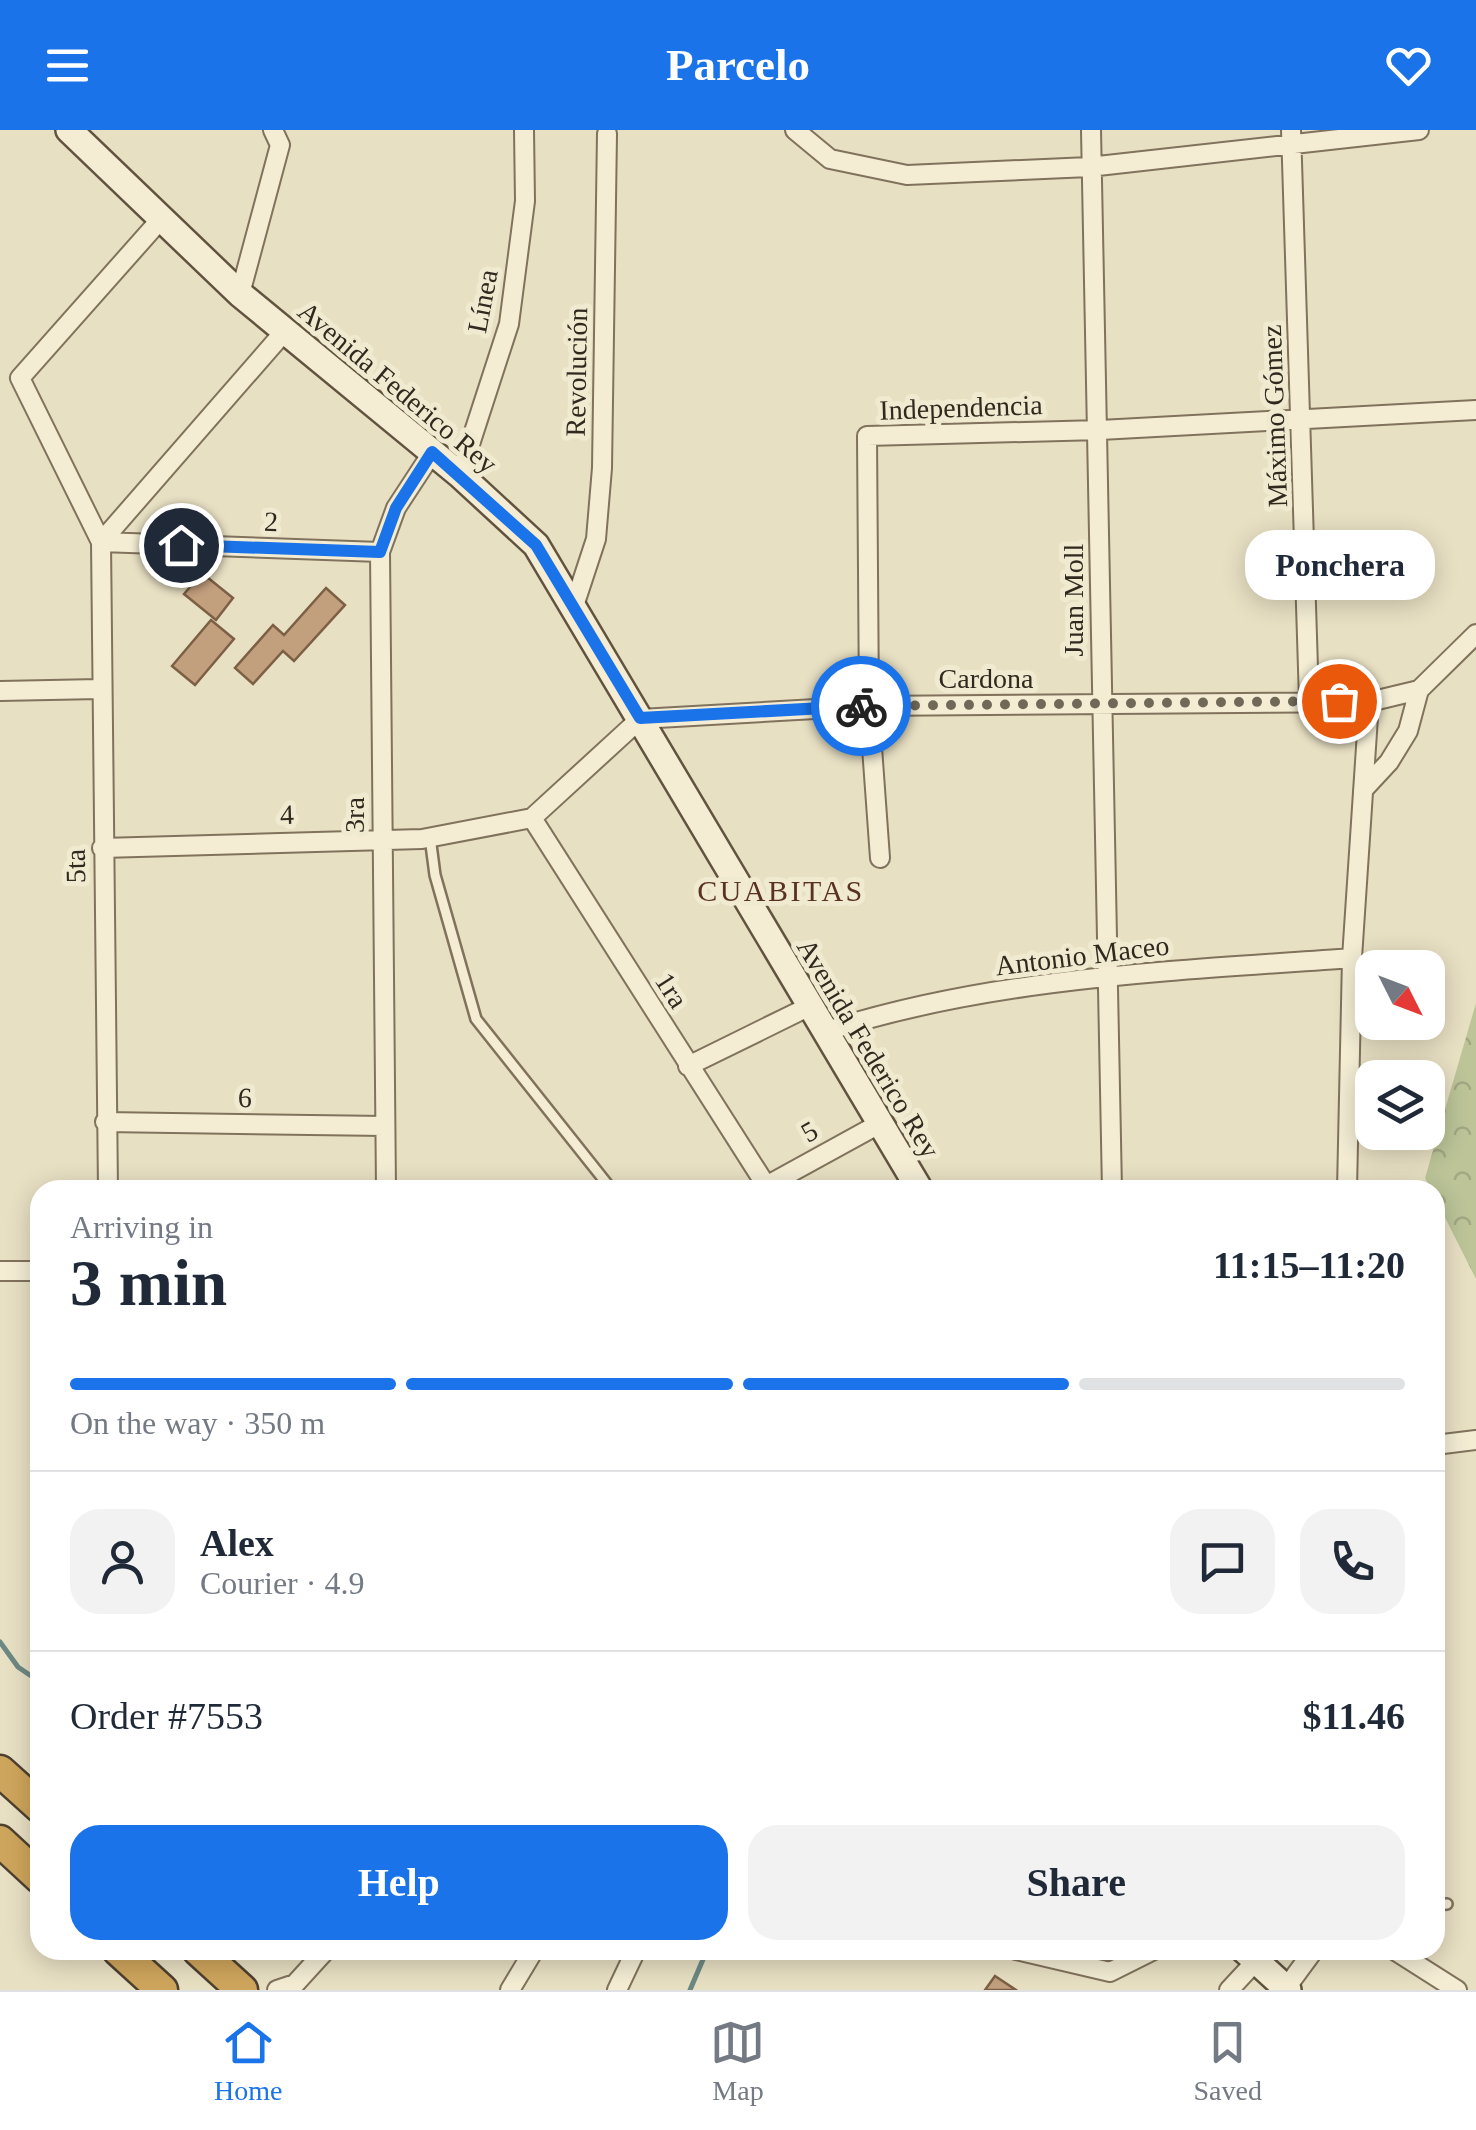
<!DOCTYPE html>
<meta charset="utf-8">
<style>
body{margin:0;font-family:"Times New Roman",serif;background:#f2f2f3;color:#1f2937;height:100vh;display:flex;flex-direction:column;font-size:38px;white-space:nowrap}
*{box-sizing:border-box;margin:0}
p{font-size:32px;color:#747a83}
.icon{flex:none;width:55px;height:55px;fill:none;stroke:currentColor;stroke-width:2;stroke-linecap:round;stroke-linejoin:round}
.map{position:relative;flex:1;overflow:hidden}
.side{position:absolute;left:30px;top:1050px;width:1415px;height:780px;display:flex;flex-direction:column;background:#fff;border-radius:30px;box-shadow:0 5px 25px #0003}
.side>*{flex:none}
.needle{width:65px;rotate:132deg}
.fabs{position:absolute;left:1355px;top:820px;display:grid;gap:20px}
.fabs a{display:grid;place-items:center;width:90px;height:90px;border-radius:20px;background:#fff;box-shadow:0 5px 25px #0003;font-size:50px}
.pin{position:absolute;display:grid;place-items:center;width:85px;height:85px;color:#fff;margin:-42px;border:5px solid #fff;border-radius:50%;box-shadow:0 2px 10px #0007}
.courier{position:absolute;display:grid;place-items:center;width:100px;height:100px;margin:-50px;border:8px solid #1a73e8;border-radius:50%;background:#fff;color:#222;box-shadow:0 2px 12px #0007}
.bubble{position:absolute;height:70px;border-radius:30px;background:#fff;box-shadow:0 5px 25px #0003;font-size:32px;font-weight:700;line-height:70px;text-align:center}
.overview em{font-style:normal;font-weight:700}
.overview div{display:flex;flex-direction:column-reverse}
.overview{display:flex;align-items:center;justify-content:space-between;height:170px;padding:0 40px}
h1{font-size:65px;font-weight:700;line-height:75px}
.bar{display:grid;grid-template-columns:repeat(4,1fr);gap:15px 10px;align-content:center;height:120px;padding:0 40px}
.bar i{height:12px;border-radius:8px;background:#e0e1e3}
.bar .selected{background:#1a73e8}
.bar p{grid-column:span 4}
.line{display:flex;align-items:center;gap:25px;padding:0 40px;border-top:2px solid #e0e1e3}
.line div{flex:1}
.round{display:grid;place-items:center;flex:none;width:105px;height:105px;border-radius:30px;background:#f2f2f3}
.action{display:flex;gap:20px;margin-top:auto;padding:20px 40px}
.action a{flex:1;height:115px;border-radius:30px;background:#1a73e8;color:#fff;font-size:40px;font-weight:700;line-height:115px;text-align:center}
.action a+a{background:#f2f2f3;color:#1f2937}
header{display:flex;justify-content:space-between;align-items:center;height:130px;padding:0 40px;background:#1a73e8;color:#fff;font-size:45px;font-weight:700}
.dock{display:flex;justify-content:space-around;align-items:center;height:140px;border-top:2px solid #e0e1e3;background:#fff;font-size:28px;color:#747a83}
.dock a{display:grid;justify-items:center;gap:5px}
.dock .selected{color:#1a73e8}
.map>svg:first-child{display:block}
</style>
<header><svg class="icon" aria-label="menu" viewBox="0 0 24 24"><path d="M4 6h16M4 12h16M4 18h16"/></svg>Parcelo<svg class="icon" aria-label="heart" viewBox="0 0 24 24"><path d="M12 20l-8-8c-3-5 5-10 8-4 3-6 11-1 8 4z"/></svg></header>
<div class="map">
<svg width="1476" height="1860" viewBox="0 0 1476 1860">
<defs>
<pattern id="forest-crowns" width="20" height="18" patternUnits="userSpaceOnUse" patternTransform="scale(2.5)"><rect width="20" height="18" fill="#bcc498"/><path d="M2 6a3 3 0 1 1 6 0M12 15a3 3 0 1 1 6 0" fill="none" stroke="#a2a883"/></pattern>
</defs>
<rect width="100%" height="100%" fill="#e8e0c3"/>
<path fill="url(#forest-crowns)" d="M1476,873V1149L1425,1048Z"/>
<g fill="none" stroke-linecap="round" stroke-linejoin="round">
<path stroke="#6d8883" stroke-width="5" d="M0,1512L18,1537L40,1552
M690,1860L707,1820"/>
</g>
<path fill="#c29f7d" stroke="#7c5f44" stroke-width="2.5" d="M202,443L233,468L216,490L184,464Z
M326,458L345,475L294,531L283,521L253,554L235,538L273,495L284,505Z
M211,490L234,509L195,555L172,536Z
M995,1846L1016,1860H985Z"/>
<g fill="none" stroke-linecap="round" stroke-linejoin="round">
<defs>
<path id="lane" d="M430,707L435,745L476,889L612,1060
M1435,1775L1447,1774"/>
<path id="street" d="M795,0L830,29L907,45L1089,37L1419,0
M1091,0L1112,1060
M1291,0L1309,570
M240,164L280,15L273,0
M460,345L509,194L525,71L524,0
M101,412L380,422
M101,412L284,202
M574,476L596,409L602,338L607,4
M0,561L99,559
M1363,660L1389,632L1408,601L1419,560L1476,504
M532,688L640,589L869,576L1369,572L1419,560
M532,688L769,1060
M102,718L422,709L532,688
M880,728L869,576L867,306L1100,300L1476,280
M824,902C993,847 1175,841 1352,828
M688,936L808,877
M105,992L385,996
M766,1056L879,994
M108,1060L101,412L20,248L161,89
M386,1060L380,422L396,378L432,323
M1347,1060L1352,828L1369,572
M0,1141H40
M1435,1315L1476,1310
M1016,1820L1110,1842L1154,1820
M1394,1820L1457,1860
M1286,1858L1314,1820
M277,1860L295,1854L326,1820
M510,1860L534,1820
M617,1860L636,1820
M1229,1860L1255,1832"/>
<path id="secondary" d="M69,0L240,164L460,345L536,415L920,1060
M1244,1820L1288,1860"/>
<path id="highway" d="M0,1641L40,1677
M0,1711L40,1748
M118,1820L162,1860
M198,1820L242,1860"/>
</defs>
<use href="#lane" stroke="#80725c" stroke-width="14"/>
<use href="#street" stroke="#80725c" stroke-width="22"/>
<use href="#secondary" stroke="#61533f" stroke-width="30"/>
<use href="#highway" stroke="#4e4030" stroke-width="35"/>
<use href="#lane" stroke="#f4edd4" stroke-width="9"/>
<use href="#street" stroke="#f4edd4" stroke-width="18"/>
<use href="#secondary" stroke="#f4edd4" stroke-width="25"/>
<use href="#highway" stroke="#cea55c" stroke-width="30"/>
</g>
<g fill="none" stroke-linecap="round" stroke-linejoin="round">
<path stroke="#716958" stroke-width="10" stroke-dasharray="0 18" d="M861,576L1339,571"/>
<path stroke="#1a73e8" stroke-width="12" d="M181,415L380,422L396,378L432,322L536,415L640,588L861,576"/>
</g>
<g text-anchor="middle" stroke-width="10" stroke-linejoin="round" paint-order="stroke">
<g font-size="28" fill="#31291e" stroke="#f0ead1">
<text transform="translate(482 171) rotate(-79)" y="10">Línea</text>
<text transform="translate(576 242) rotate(-89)" y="10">Revolución</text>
<text transform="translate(398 257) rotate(40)" y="10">Avenida Federico Rey</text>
<text transform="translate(961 277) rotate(-2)" y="10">Independencia</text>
<text transform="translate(1274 286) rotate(-92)" y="10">Máximo Gómez</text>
<text transform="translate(271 391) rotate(2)" y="10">2</text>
<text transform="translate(1073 470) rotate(-90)" y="10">Juan Moll</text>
<text x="986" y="558">Cardona</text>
<text transform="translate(287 684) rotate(-2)" y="10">4</text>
<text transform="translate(354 685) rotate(-90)" y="10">3ra</text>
<text transform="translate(75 736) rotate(-91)" y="10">5ta</text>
<text transform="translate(1082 825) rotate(-7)" y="10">Antonio Maceo</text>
<text transform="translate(672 860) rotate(57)" y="10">1ra</text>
<text transform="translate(869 918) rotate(59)" y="10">Avenida Federico Rey</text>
<text transform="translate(245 967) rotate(1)" y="10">6</text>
<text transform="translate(809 1001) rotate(-29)" y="10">5</text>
</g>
<g font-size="30" letter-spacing="2.5" fill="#593223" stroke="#f0ead1">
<text x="781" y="771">CUABITAS</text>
</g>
</g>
</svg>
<div class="fabs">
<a><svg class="needle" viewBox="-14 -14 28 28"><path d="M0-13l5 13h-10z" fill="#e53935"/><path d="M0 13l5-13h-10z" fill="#747a83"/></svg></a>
<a><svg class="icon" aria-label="layers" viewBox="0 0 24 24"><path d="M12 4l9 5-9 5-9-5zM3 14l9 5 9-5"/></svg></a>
</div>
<div class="pin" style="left:1339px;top:571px;background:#ea580c"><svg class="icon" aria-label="bag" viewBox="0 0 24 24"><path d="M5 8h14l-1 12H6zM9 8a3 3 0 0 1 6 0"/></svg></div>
<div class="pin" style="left:181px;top:415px;background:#1f2937"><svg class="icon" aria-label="home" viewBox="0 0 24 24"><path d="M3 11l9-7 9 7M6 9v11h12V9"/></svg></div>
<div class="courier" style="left:861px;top:576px"><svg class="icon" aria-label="bike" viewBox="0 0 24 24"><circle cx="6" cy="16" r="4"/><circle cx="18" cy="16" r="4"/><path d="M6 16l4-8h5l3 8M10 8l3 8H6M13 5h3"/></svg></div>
<div class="bubble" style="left:1245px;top:400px;width:190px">Ponchera</div>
<section class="side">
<div class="overview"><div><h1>3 min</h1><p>Arriving in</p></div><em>11:15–11:20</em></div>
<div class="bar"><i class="selected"></i><i class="selected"></i><i class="selected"></i><i></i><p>On the way · 350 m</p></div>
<div class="line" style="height:180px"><a class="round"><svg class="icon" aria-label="person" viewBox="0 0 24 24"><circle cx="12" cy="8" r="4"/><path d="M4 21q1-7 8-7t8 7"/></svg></a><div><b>Alex</b><p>Courier · 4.9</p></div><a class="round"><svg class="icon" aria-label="chat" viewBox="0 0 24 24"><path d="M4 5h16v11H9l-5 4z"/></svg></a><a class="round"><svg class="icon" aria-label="phone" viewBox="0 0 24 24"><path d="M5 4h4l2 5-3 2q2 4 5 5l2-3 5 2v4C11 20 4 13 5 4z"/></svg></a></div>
<div class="line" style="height:130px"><div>Order #7553</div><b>$11.46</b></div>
<div class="action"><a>Help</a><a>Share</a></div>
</section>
</div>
<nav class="dock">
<a class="selected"><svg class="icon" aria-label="home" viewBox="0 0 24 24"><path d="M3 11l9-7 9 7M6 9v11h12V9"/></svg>Home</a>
<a><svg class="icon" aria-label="map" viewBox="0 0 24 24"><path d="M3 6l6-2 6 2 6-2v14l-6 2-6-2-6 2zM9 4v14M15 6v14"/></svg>Map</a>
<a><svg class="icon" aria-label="saved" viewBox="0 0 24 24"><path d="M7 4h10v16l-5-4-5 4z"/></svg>Saved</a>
</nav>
